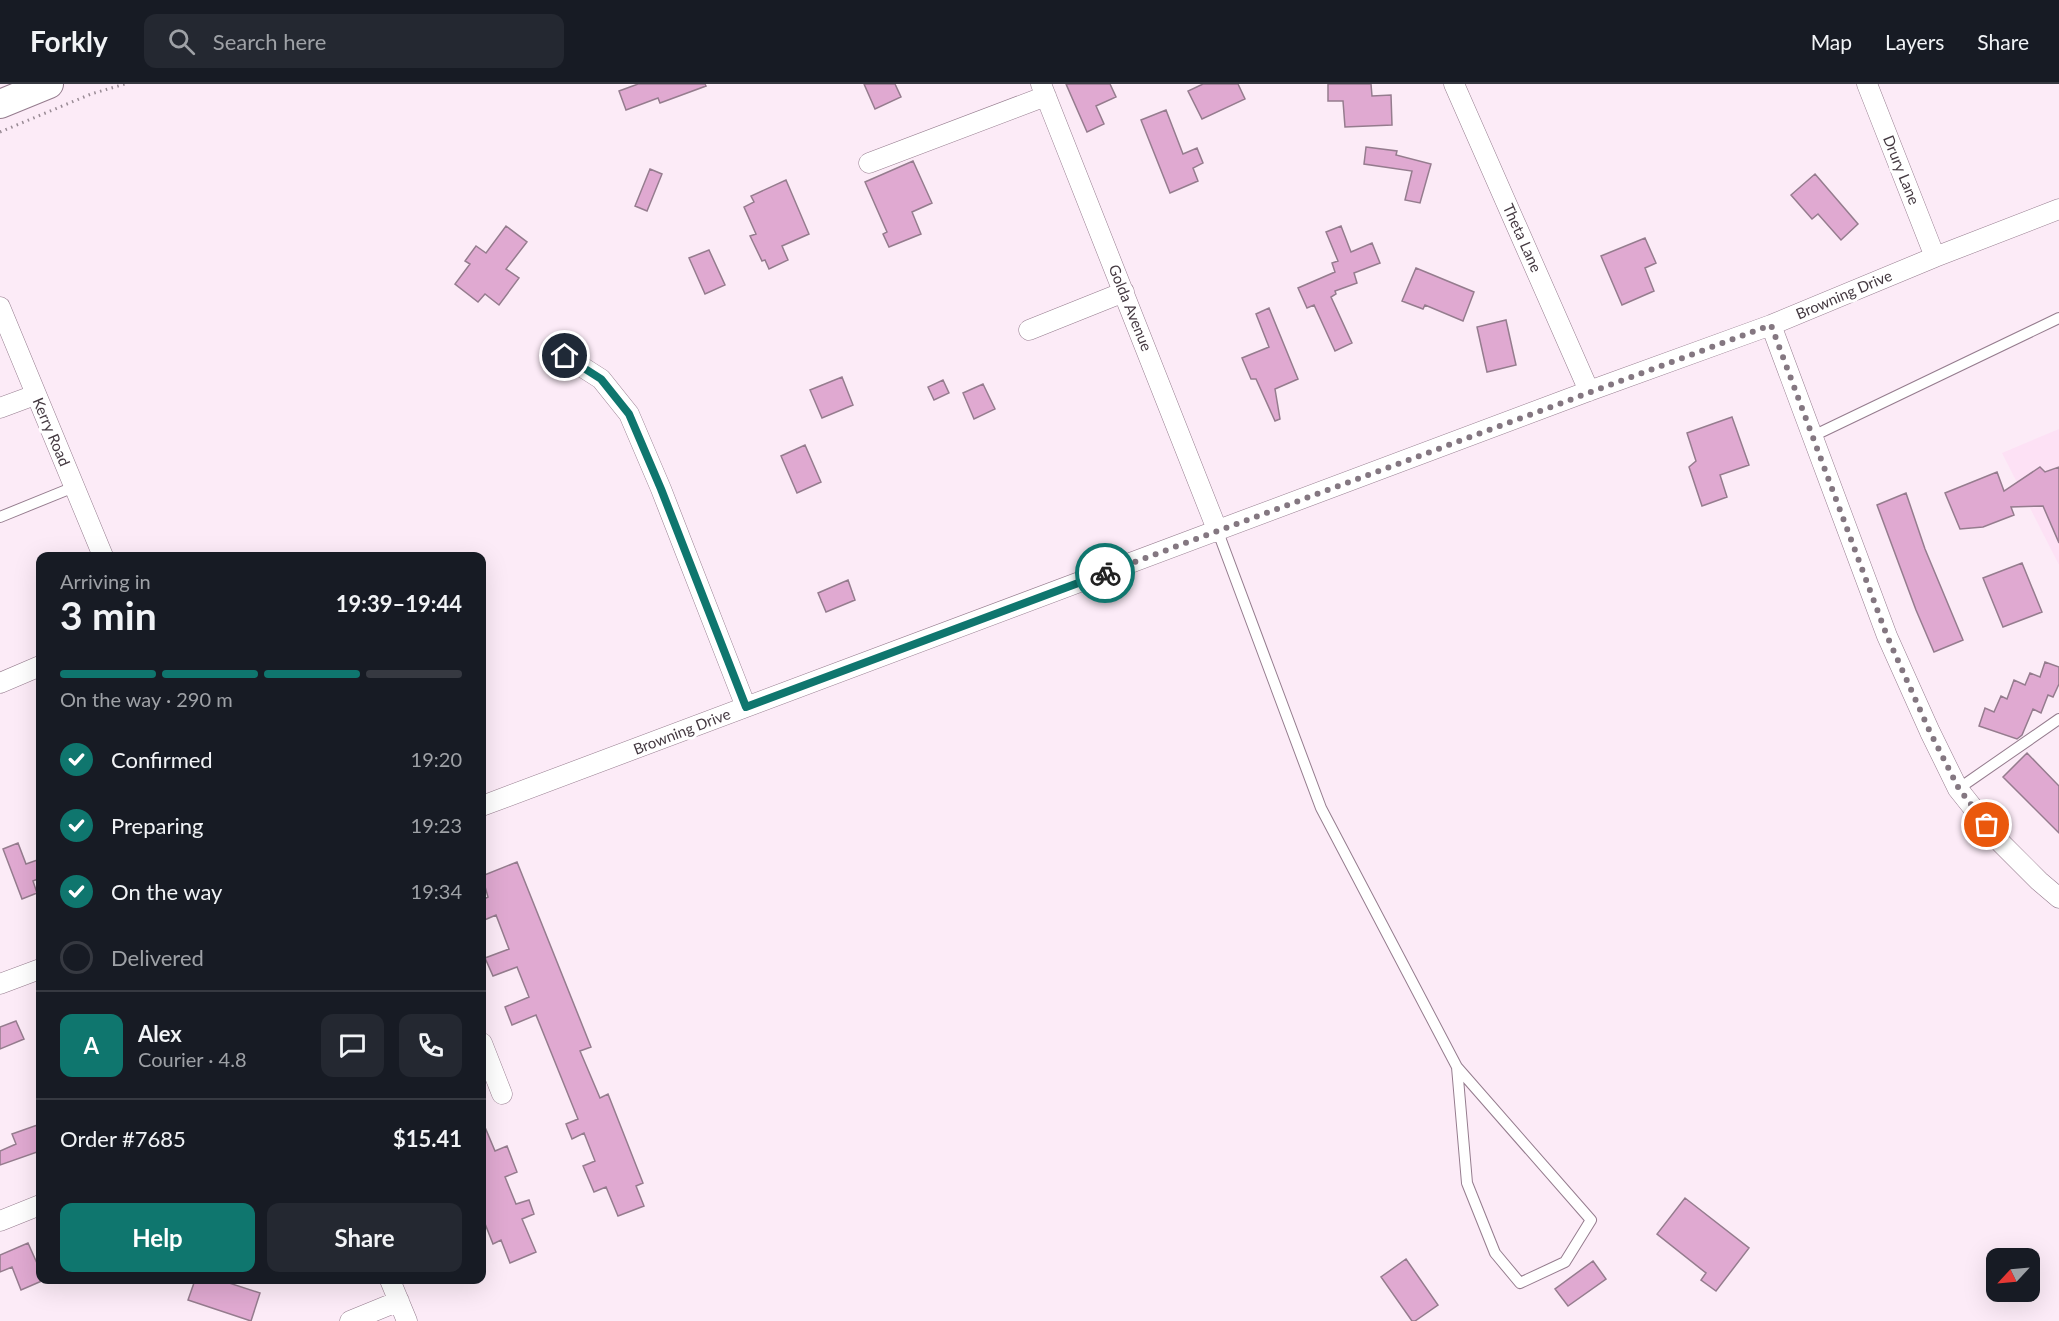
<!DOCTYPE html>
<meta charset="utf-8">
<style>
body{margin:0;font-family:Lato,sans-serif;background:#242831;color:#f1f3f6;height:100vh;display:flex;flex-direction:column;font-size:22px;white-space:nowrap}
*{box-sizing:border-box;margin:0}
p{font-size:20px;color:#9ea1a6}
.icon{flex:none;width:33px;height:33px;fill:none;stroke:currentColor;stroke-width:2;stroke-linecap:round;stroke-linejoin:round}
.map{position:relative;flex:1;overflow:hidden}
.drawer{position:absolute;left:36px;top:468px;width:450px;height:732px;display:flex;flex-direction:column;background:#171b24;border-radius:12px;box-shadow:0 6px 24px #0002}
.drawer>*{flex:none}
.needle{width:39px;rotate:244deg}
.controls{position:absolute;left:1986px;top:1164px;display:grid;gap:12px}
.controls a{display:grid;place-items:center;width:54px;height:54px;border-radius:12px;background:#171b24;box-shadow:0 6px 24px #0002;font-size:30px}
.pin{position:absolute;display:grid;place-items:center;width:51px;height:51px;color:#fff;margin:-26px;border:3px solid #fff;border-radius:50%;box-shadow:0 2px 6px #0007}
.courier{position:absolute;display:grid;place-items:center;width:60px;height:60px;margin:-30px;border:4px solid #0f766e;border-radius:50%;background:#fff;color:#222;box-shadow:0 2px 8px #0007}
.headline em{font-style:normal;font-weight:700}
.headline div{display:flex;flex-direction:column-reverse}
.headline{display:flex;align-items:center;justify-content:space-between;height:102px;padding:0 24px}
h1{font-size:39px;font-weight:700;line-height:45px}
.bar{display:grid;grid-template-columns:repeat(4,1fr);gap:9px 6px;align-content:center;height:72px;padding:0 24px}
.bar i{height:8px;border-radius:4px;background:#363941}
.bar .selected{background:#0f766e}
.bar p{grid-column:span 4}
.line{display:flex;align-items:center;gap:15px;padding:0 24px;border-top:2px solid #363941}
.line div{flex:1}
.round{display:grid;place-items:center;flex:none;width:63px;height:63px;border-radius:12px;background:#242831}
ol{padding:0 24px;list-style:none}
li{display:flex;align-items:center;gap:18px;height:66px}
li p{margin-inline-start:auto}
li .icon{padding:6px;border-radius:50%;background:#0f766e;color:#fff;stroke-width:4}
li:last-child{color:#9ea1a6}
li i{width:33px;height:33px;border:3px solid #363941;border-radius:50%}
.button{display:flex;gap:12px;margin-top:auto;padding:12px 24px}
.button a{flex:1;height:69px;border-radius:12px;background:#0f766e;color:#fff;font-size:24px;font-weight:700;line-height:69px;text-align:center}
.button a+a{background:#242831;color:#f1f3f6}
header{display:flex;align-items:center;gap:36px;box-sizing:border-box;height:84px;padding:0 30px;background:#171b24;border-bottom:2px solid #363941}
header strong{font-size:28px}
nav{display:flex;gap:33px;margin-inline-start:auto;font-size:21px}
.search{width:420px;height:54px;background:#242831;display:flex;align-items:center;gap:15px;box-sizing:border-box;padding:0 21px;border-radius:12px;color:#9ea1a6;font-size:22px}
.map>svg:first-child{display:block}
</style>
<header>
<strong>Forkly</strong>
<div class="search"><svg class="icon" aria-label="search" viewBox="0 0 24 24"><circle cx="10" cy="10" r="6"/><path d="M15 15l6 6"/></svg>Search here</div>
<nav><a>Map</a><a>Layers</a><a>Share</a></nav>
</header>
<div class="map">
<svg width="2059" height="1237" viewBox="0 0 2059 1237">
<rect width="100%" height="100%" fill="#fcebf7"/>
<path fill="#fde1f5" d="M2059,345V481L2002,369Z"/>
<path fill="#e0a9d1" stroke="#957c8e" stroke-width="1.5" d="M638,0H705L706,2L660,19L658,14L626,26L619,7Z
M864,0H895L901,13L875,25Z
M1066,0H1110L1116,13L1096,22L1104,40L1087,48Z
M1203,0H1238L1245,15L1202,35L1188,7Z
M1328,0H1371L1372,12L1391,11L1392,41L1345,43L1343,17H1328Z
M1166,26L1183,70L1197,64L1203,79L1193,84L1198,97L1170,109L1141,36Z
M1366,63L1397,67L1396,71L1431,80L1420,119L1405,116L1412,87L1364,80Z
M913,77L932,119L912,128L921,150L889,163L883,150L887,148L865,98Z
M650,85L662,90L647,127L635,122Z
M1815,90L1858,140L1841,156L1818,130L1812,135L1791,111Z
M786,96L809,150L782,162L788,176L769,185L765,176L762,177L750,152L756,150L744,123L754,118L751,112Z
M506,142L527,158L506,185L519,194L499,221L485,210L478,218L455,200L470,180L465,177L476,162L486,169Z
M1341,142L1351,168L1372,159L1380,179L1354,189L1357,199L1335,207L1336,210L1331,213L1352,259L1335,267L1314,221L1307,224L1298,204L1335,188L1332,179L1338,177L1326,148Z
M1645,154L1656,179L1645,184L1654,207L1622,221L1601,172Z
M709,166L725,201L705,210L689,174Z
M1416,184L1474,208L1463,237L1425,221L1423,225L1402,217Z
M1269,224L1298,295L1275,305L1280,335L1275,337L1256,295H1251L1242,274L1269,263L1256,230Z
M1506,236L1516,281L1487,288L1477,243Z
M842,293L853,321L822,334L810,306Z
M943,296L949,309L934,316L928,303Z
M983,300L995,325L974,335L963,309Z
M1732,333L1749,381L1720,391L1727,413L1702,422L1689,383L1696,377L1687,349Z
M805,361L821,398L797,409L781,372Z
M2040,383L2045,388L2059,383V459L2043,422L2011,423L2014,431L1983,443L1960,445L1945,409L1997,388L2004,407Z
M1906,409L1925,465L1963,556L1934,568L1916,526L1877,421Z
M2022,479L2042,528L2003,543L1983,494Z
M848,496L855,516L826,528L818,509Z
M2045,578L2059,583V600L2053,613L2048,611L2041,629L2033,625L2022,651L2017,655L1979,642L1985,624L1994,628L2001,612L2007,615L2014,596L2025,601L2030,589L2040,593Z
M2027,669L2059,702V749L2003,693Z
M18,759L26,780L40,775V794L33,797L37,809L22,815L3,765Z
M517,778L591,963L580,967L600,1014L608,1010L643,1099L636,1102L644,1122L618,1132L606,1103L594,1108L583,1082L595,1077L584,1049L572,1055L566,1040L578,1035L536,931L512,941L505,923L529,913L517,883L493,892L485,874L509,865L496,831L482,837V816L488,813L482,792Z
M16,937L24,955L0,965V943Z
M482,1036L495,1067L507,1062L517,1088L505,1093L516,1120L529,1116L534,1130L522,1135L536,1168L510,1179L501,1156L493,1160L482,1132Z
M40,1040V1067L0,1081V1067L16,1060L12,1050Z
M1685,1114L1749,1164L1716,1207L1701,1196L1706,1189L1657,1150Z
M28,1159L40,1186V1196H44L21,1206L12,1183L0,1188V1171Z
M1406,1175L1438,1221L1415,1237H1412L1381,1193Z
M1593,1177L1606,1195L1568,1222L1555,1205Z
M195,1196H220L260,1209L251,1237L188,1216Z"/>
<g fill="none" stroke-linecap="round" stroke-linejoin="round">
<defs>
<path id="lane" d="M1813,352L2059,234
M0,433L74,403
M1218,448L1321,724L1457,983L1467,1099L1495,1169L1520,1199L1565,1178L1591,1136L1457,983
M1958,705L2059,635"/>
<path id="street" d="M1041,0L1218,448
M1454,0L1589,307
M1867,0L1935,173
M869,79L1046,12
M0,223L103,472
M1771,241L1887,552L1930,648L1958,705L2001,759L2039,797L2059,814
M1029,246L1124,208
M565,272L601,295L629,330L661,405L746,623
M0,324L35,311
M0,599L40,582
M482,722L1589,307L1771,241L1935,173L2059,125
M0,900L40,885
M482,959L502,1010
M0,1137L40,1121
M390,1196L407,1237
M350,1237L399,1217"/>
<path id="secondary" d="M0,20L49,0"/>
</defs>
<use href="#lane" stroke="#957c8e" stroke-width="12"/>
<use href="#street" stroke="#957c8e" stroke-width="21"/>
<use href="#secondary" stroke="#957c8e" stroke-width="30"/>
<path stroke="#998b95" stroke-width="3" stroke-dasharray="1.5 4.5" stroke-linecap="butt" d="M0,48L91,10L125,0"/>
<use href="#lane" stroke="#fff" stroke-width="10"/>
<use href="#street" stroke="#fff" stroke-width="20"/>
<use href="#secondary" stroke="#fff" stroke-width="28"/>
</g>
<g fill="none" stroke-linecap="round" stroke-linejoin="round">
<path stroke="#847781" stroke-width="6" stroke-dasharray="0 10.8" d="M1105,489L1771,241L1887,552L1930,648L1959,705L1987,741"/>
<path stroke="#0f766e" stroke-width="8" d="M565,272L601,295L629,330L661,405L746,623L1105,489"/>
</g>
<g text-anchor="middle" stroke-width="6" stroke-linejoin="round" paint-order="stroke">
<g font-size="15" fill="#443941" stroke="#fff">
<text transform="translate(1901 86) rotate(68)" y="5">Drury Lane</text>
<text transform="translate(1522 154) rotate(66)" y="5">Theta Lane</text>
<text transform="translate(1844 211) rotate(-23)" y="5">Browning Drive</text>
<text transform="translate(1130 224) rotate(68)" y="5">Golda Avenue</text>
<text transform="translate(51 348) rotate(67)" y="5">Kerry Road</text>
<text transform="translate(682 648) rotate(-21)" y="5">Browning Drive</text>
</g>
</g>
</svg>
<div class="controls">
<a><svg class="needle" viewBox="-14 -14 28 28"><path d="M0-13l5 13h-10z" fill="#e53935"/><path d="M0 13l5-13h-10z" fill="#9ea1a6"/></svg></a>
</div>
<div class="pin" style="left:1987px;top:741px;background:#ea580c"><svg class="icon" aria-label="bag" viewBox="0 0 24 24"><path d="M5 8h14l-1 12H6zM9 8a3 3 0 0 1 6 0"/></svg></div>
<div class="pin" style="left:565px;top:272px;background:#1f2937"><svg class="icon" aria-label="home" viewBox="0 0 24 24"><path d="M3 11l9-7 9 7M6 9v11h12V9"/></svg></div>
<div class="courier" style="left:1105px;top:489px"><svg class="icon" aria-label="bike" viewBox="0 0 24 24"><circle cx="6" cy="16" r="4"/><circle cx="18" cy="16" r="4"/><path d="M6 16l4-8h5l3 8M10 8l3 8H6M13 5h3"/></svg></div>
<section class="drawer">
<div class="headline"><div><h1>3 min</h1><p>Arriving in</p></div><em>19:39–19:44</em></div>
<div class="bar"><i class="selected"></i><i class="selected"></i><i class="selected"></i><i></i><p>On the way · 290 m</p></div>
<ol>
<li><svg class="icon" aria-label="check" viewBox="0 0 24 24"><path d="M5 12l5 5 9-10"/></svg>Confirmed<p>19:20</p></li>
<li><svg class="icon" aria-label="check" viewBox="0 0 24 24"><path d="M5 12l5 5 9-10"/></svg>Preparing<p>19:23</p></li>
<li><svg class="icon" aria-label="check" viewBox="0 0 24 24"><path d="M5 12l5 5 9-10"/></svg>On the way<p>19:34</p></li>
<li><i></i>Delivered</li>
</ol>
<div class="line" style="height:108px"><b class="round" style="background:#0f766e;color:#fff">A</b><div><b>Alex</b><p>Courier · 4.8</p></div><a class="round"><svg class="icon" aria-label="chat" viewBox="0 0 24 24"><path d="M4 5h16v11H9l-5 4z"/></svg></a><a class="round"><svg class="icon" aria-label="phone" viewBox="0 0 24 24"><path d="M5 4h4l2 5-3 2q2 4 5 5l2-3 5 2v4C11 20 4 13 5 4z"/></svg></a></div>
<div class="line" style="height:78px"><div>Order #7685</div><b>$15.41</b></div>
<div class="button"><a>Help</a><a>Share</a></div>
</section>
</div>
